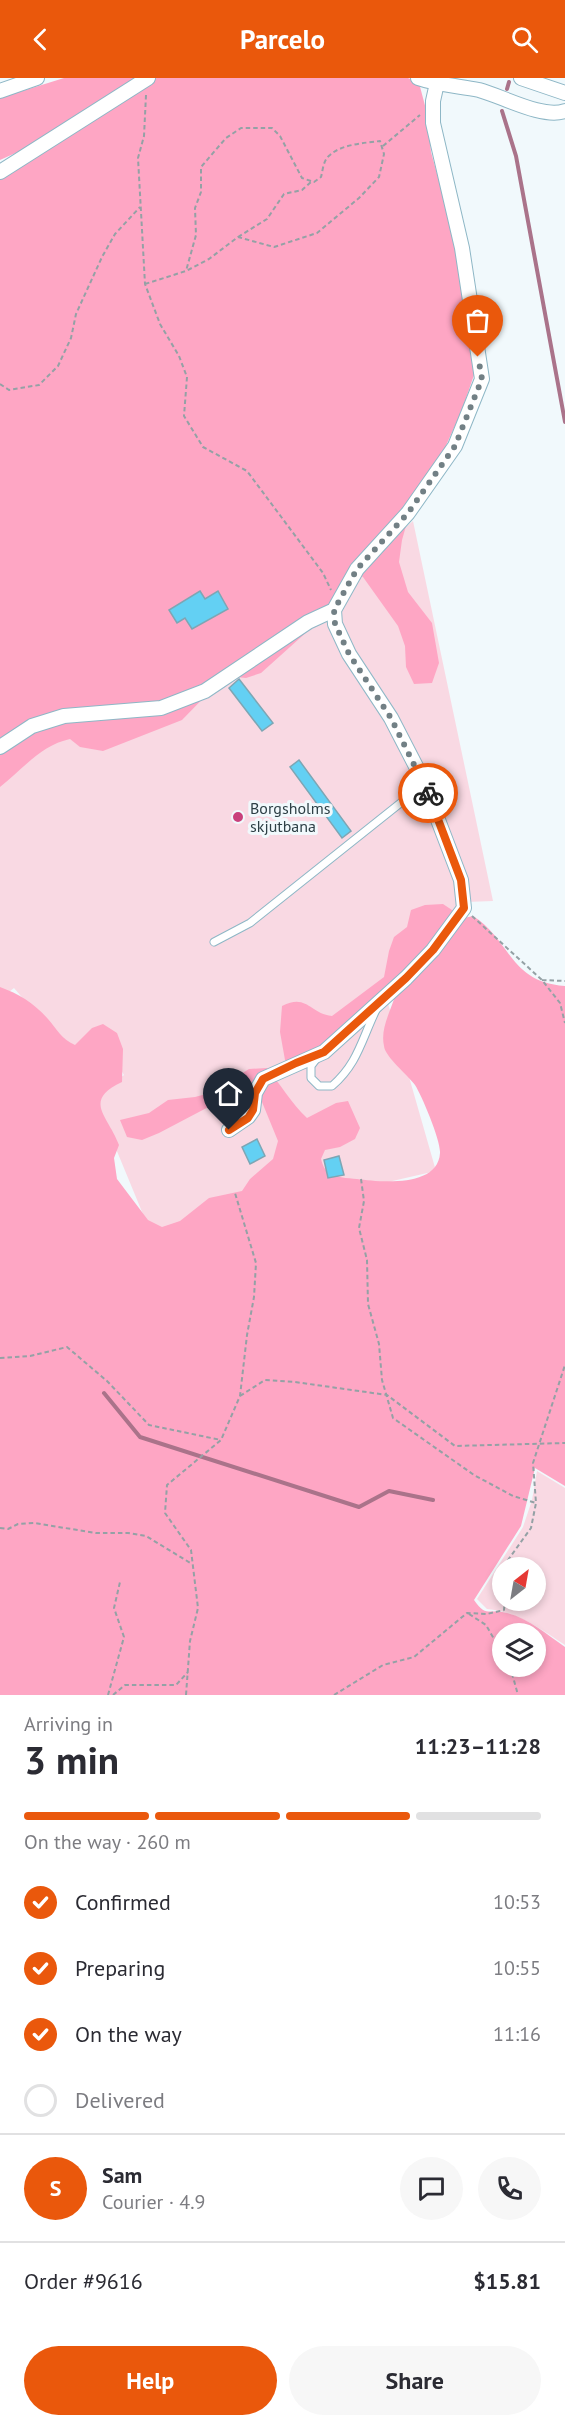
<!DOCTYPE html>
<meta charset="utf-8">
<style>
body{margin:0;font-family:"PT Sans",sans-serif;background:#f7f7f7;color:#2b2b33;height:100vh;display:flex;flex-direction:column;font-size:22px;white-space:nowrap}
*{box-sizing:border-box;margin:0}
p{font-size:20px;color:#7c7c81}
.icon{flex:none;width:33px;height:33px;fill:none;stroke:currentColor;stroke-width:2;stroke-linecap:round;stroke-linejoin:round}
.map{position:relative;height:1617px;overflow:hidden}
.panel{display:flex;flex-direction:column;background:#fff;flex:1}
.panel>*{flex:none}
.needle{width:39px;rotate:31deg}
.buttons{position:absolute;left:492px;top:1479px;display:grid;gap:12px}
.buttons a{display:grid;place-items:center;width:54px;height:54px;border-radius:50%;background:#fff;box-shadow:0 3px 9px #0003;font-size:30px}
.pin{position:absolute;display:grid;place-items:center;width:51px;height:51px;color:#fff;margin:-62px -26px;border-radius:50% 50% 50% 0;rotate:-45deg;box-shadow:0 0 6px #0007}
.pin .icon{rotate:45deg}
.courier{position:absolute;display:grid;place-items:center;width:60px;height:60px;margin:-30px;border:4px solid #ea580c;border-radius:50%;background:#fff;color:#222;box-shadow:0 2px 8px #0007}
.overview em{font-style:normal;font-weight:700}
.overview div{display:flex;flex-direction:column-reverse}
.overview{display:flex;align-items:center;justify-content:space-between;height:102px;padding:0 24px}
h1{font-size:39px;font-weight:700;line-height:45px}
.bar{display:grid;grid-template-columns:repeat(4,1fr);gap:9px 6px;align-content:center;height:72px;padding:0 24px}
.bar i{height:8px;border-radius:4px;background:#e1e1e2}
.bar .current{background:#ea580c}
.bar p{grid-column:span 4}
.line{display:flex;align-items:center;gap:15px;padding:0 24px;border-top:2px solid #e1e1e2}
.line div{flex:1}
.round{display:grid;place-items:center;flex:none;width:63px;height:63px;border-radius:32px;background:#f7f7f7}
ol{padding:0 24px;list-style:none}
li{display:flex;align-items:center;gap:18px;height:66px}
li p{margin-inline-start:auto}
li .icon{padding:6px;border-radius:50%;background:#ea580c;color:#fff;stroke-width:4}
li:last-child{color:#7c7c81}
li i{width:33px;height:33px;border:3px solid #e1e1e2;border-radius:50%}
.button{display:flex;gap:12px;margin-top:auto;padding:12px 24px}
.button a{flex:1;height:69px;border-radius:36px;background:#ea580c;color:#fff;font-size:24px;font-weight:700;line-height:69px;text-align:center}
.button a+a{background:#f7f7f7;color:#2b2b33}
header{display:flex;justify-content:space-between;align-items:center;height:78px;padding:0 24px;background:#ea580c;color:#fff;font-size:27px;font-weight:700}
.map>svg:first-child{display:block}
</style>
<header><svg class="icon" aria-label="back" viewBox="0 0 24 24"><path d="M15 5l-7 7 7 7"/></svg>Parcelo<svg class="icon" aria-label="search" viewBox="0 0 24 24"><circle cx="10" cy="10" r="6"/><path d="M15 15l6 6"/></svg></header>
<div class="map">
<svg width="565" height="1617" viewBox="0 0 565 1617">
<rect width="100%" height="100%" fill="#f1f9fc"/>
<path fill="#f9d9e3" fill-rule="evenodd" d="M413,443L493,823L466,824L385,915L436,1093L152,1158L95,1020L124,997L101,957L67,972L14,910L0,921V656L307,533Z
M537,1393L565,1410V1567C539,1550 518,1534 487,1531L477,1521L523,1449L532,1422ZM502,1490H536V1522H502Z"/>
<path fill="#fea6c4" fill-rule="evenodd" d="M64,0H137L49,60L0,82V20Z
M156,0H408L419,5L427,35L431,74L454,157L474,297L462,332L435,392L410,434L402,462L399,484L408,514L432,545L439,585L432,605L414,606L406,589L405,568L398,548L363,499L352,493L329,534L261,595L246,600L225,598L182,642L103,673L80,669L70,661C41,667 22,692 0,709V98L137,9Z
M443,826L464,840L473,838C511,862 509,904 565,908V1408L535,1390L521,1448L474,1522C485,1538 487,1532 502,1534C526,1538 546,1556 565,1569V1617H0V909C19,916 34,925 48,941C57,951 61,961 75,967L92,950L103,946L117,955L123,971L122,1004C82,1023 108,1037 119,1067L114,1080L117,1101L148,1142L162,1149L180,1143L209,1120L242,1113L250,1101L273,1081L278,1063L262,1024L258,1003L159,1055L142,1062L127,1059L120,1042L149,1035L168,1022L195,1019L210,1015L249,991L267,990C281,1007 291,1025 307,1040L336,1025L348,1023L360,1050L355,1061L340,1069L325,1072L321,1081C322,1085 324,1091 327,1093C334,1100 348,1100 357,1101C380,1104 438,1110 440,1075C441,1063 422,1018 415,1007C408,997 385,979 384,968C380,950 391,933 396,915L358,939L298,987L285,982L280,954L282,928C307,915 309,935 332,938L384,899L389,873L394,859L407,849L411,832L425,827ZM502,1556H536V1588H502Z"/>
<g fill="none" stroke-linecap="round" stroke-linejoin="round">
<path stroke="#aa738a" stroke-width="4" d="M507,11L509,4
M502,33L516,78L565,344
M104,1315L140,1359L359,1429L389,1413L433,1422"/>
</g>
<path fill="#63d0f3" stroke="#7da6b4" stroke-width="1.5" d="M200,513L205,521L218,513L228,531L192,551L185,540L177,545L169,532Z
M239,601L273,645L262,653L229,610Z
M299,682L351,753L342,760L290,689Z
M257,1061L265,1078L250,1086L242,1069Z
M339,1078L344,1097L328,1100L324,1082Z"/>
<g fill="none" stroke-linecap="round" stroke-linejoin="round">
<defs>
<path id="service" d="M214,864L250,845L408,719L422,700
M317,980L311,988V1000L319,1008H332C358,985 361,963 376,932"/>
<path id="minor" d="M418,0C438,7 459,8 479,12C502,18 542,41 565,33
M521,0L565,15
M0,13L37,0
M0,94L148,0
M0,669L32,648L64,638L161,630L205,613L308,544L334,532
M229,1052L248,1039L253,1032L255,1015L263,1001L324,974L406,900L433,872L464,830L461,802L422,700L391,640L349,576L335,546L334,532L357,491L408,435L455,368L482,301L462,170L433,45V23L437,5"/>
</defs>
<use href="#service" stroke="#8eb7c6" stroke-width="9"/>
<use href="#minor" stroke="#8eb7c6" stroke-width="16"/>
<path stroke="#94a1a5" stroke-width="2" stroke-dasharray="4.5 3" stroke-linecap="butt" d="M146,17L144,58L138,80L145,206L160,246L179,278L187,299L184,338L203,369L247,393L323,495L331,512
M383,68L420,37
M238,159L267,141L284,116L302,112L312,103
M145,206L186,193L209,181L238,159L274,169L317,155L359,120L379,99L384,76L380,63C365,65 342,66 330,77C323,82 323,92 321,99L314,104L302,100L280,58L272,50H241L226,60L201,89V114L195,130L196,157L186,193
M0,306L9,312L39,307L58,288L71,260L76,236L102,179L115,156L140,129
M472,838L542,902L560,925L565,945
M542,902L565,903
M361,1101L364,1123L359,1150L367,1182L368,1226L379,1266L382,1302L393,1340L474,1397L513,1418L536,1425
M0,1280L30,1278L67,1269L107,1303L149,1347L221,1362
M240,1318L265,1302L295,1304L387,1317L455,1368L565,1365
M0,1450L8,1451L18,1446L34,1445L96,1455H128L146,1458L192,1486
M507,1490L508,1482L531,1450L536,1425L533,1385L565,1287
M469,1536L486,1547L502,1575
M510,1588L518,1617
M108,1617L124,1559L114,1530L120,1504
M113,1617L125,1607H176L188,1594
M186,1617L190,1563L198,1530L191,1472L165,1435L167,1407L221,1362L240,1318L247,1257L254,1219L256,1185L235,1115
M334,1617L383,1587L414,1579L467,1535L487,1536L504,1532L505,1522"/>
<use href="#service" stroke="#fff" stroke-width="7"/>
<use href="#minor" stroke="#fff" stroke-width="14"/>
</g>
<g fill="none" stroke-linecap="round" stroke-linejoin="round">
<path stroke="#728085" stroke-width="6" stroke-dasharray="0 10.8" d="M428,715L391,640L349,576L335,546L334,532L357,491L408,435L455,368L482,301L478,279"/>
<path stroke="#ea580c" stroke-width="8" d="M229,1052L248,1040L253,1032L255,1015L263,1001L296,985L324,974L406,900L433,872L464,830L461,802L428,715"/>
</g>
<circle fill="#c9407c" stroke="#f1f9fc" stroke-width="2" cx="238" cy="739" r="6"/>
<g text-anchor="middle" stroke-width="6" stroke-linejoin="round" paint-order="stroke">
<g font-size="16" fill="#2d3f45" stroke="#f1f9fc" text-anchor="start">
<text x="250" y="736">Borgsholms<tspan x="250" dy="18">skjutbana</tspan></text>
</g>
</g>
</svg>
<div class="buttons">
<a><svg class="needle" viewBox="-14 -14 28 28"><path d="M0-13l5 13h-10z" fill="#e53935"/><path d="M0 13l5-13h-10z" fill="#7c7c81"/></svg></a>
<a><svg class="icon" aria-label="layers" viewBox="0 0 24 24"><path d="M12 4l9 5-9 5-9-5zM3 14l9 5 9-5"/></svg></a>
</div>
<div class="pin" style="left:478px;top:279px;background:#ea580c"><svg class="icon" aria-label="bag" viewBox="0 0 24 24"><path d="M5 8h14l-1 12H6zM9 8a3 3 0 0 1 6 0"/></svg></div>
<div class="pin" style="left:229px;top:1052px;background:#1f2937"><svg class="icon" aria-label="home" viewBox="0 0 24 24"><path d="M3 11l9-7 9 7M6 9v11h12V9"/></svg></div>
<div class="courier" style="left:428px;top:715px"><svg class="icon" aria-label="bike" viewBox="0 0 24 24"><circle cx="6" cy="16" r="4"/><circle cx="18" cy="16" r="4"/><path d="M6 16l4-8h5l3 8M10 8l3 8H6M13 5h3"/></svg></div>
</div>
<section class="panel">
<div class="overview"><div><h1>3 min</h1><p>Arriving in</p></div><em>11:23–11:28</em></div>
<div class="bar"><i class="current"></i><i class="current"></i><i class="current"></i><i></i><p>On the way · 260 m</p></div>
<ol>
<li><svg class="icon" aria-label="check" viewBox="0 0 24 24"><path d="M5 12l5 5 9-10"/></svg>Confirmed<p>10:53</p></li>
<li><svg class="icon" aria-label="check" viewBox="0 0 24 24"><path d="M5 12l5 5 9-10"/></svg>Preparing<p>10:55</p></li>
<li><svg class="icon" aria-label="check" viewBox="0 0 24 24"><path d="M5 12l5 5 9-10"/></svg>On the way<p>11:16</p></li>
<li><i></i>Delivered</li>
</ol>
<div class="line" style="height:108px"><b class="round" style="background:#ea580c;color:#fff">S</b><div><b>Sam</b><p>Courier · 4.9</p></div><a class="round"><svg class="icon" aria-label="chat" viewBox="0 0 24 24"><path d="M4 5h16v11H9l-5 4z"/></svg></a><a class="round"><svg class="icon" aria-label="phone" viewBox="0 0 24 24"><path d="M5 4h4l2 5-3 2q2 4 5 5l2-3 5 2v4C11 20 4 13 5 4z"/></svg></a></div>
<div class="line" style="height:78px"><div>Order #9616</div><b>$15.81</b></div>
<div class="button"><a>Help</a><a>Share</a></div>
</section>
